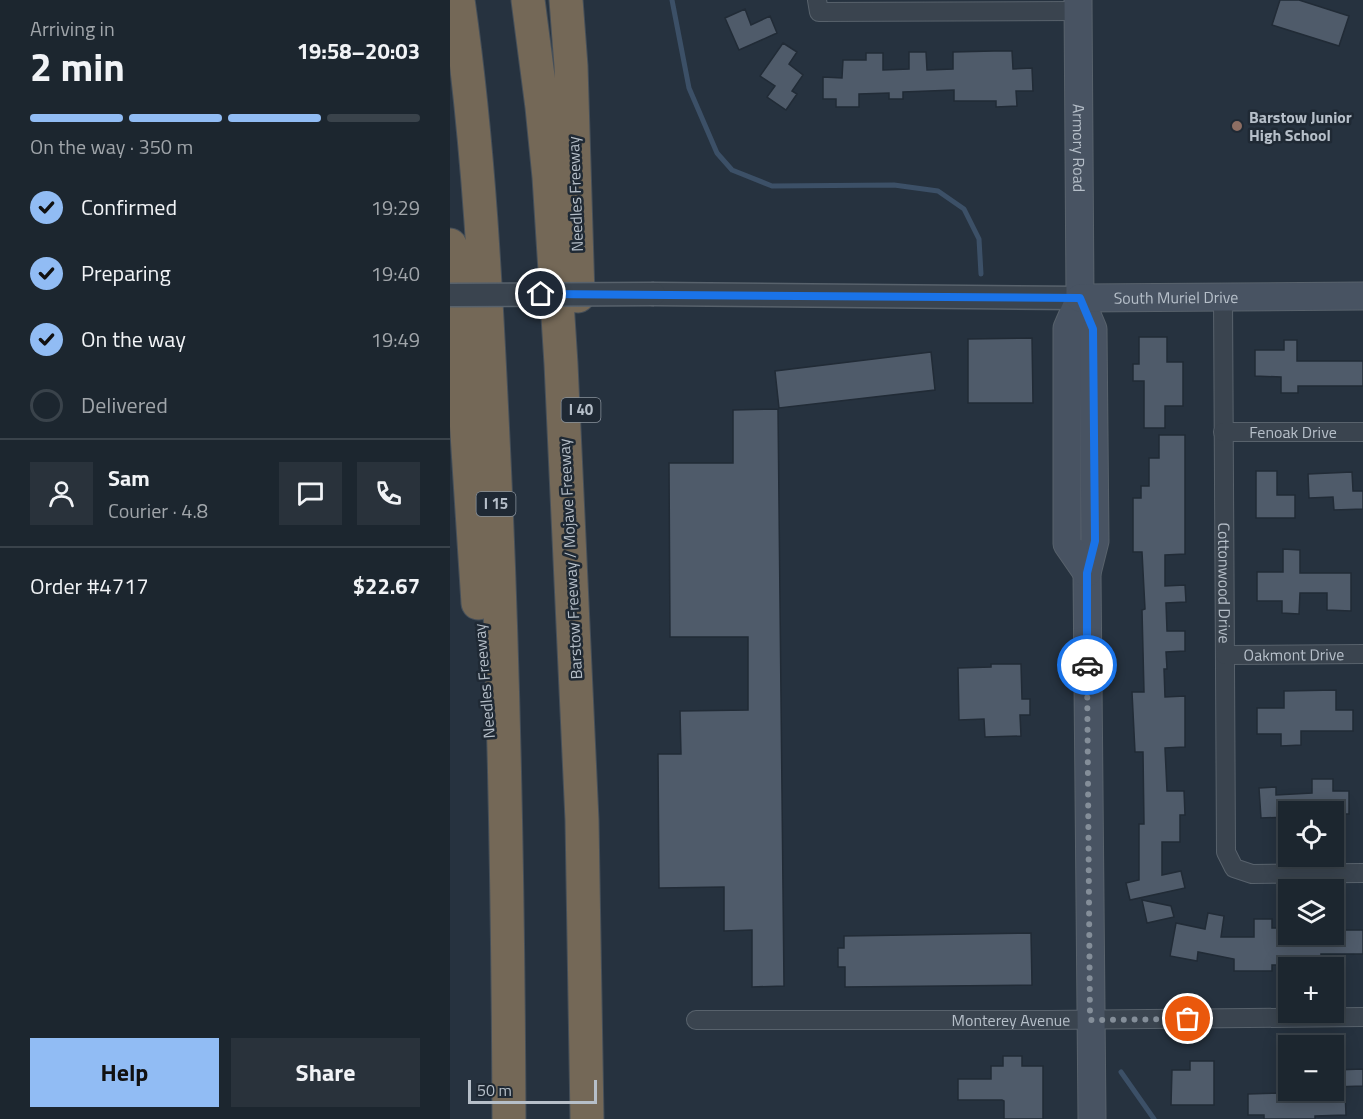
<!DOCTYPE html>
<meta charset="utf-8">
<style>
body{margin:0;font-family:"Titillium Web",sans-serif;background:#29323b;color:#f1f3f6;height:100vh;display:flex;flex-direction:column;font-size:22px;white-space:nowrap}
*{box-sizing:border-box;margin:0}
p{font-size:20px;color:#a0a5aa}
.icon{flex:none;width:33px;height:33px;fill:none;stroke:currentColor;stroke-width:2;stroke-linecap:round;stroke-linejoin:round}
.map{position:relative;flex:1;overflow:hidden}
.sheet{display:flex;flex-direction:column;background:#1c262f;width:450px}
.sheet>*{flex:none}
.controls{position:absolute;left:828px;top:801px;display:grid;gap:12px}
.controls a{display:grid;place-items:center;width:66px;height:66px;border-radius:0px;background:#1c262f;box-shadow:0 3px 15px #0003,0 0 0 2px #3a434b;font-size:30px}
.scale{position:absolute;left:18px;bottom:15px;width:129px;box-sizing:border-box;padding-left:6px;border:3px solid #b6bfc9;border-top:0;font-size:16px;line-height:21px;white-space:nowrap;color:#b6bfc9;-webkit-text-stroke:4px #1f2934;paint-order:stroke}
.pin{position:absolute;display:grid;place-items:center;width:51px;height:51px;color:#fff;margin:-26px;border:3px solid #fff;border-radius:50%;box-shadow:0 2px 6px #0007}
.courier{position:absolute;display:grid;place-items:center;width:60px;height:60px;margin:-30px;border:4px solid #1a73e8;border-radius:50%;background:#fff;color:#222;box-shadow:0 2px 8px #0007}
.headline em{font-style:normal;font-weight:700}
.headline div{display:flex;flex-direction:column-reverse}
.headline{display:flex;align-items:center;justify-content:space-between;height:102px;padding:0 30px}
h1{font-size:39px;font-weight:700;line-height:45px}
.bar{display:grid;grid-template-columns:repeat(4,1fr);gap:9px 6px;align-content:center;height:72px;padding:0 30px}
.bar i{height:8px;border-radius:4px;background:#3a434b}
.bar .current{background:#91bcf4}
.bar p{grid-column:span 4}
.line{display:flex;align-items:center;gap:15px;padding:0 30px;border-top:2px solid #3a434b}
.line div{flex:1}
.round{display:grid;place-items:center;flex:none;width:63px;height:63px;border-radius:0px;background:#29323b}
ol{padding:0 30px;list-style:none}
li{display:flex;align-items:center;gap:18px;height:66px}
li p{margin-inline-start:auto}
li .icon{padding:6px;border-radius:50%;background:#91bcf4;color:#111;stroke-width:4}
li:last-child{color:#a0a5aa}
li i{width:33px;height:33px;border:3px solid #3a434b;border-radius:50%}
.action{display:flex;gap:12px;margin-top:auto;padding:12px 30px}
.action a{flex:1;height:69px;border-radius:0px;background:#91bcf4;color:#111;font-size:24px;font-weight:700;line-height:69px;text-align:center}
.action a+a{background:#29323b;color:#f1f3f6}
main{display:flex;flex:1;min-height:0}
.map>svg:first-child{display:block}
</style>
<main>
<section class="sheet">
<div class="headline"><div><h1>2 min</h1><p>Arriving in</p></div><em>19:58–20:03</em></div>
<div class="bar"><i class="current"></i><i class="current"></i><i class="current"></i><i></i><p>On the way · 350 m</p></div>
<ol>
<li><svg class="icon" aria-label="check" viewBox="0 0 24 24"><path d="M5 12l5 5 9-10"/></svg>Confirmed<p>19:29</p></li>
<li><svg class="icon" aria-label="check" viewBox="0 0 24 24"><path d="M5 12l5 5 9-10"/></svg>Preparing<p>19:40</p></li>
<li><svg class="icon" aria-label="check" viewBox="0 0 24 24"><path d="M5 12l5 5 9-10"/></svg>On the way<p>19:49</p></li>
<li><i></i>Delivered</li>
</ol>
<div class="line" style="height:108px"><a class="round"><svg class="icon" aria-label="person" viewBox="0 0 24 24"><circle cx="12" cy="8" r="4"/><path d="M4 21q1-7 8-7t8 7"/></svg></a><div><b>Sam</b><p>Courier · 4.8</p></div><a class="round"><svg class="icon" aria-label="chat" viewBox="0 0 24 24"><path d="M4 5h16v11H9l-5 4z"/></svg></a><a class="round"><svg class="icon" aria-label="phone" viewBox="0 0 24 24"><path d="M5 4h4l2 5-3 2q2 4 5 5l2-3 5 2v4C11 20 4 13 5 4z"/></svg></a></div>
<div class="line" style="height:78px"><div>Order #4717</div><b>$22.67</b></div>
<div class="action"><a>Help</a><a>Share</a></div>
</section>
<div class="map">
<svg width="913" height="1119" viewBox="0 0 913 1119">
<rect width="100%" height="100%" fill="#26323f"/>
<g fill="none" stroke-linecap="round" stroke-linejoin="round">
<path stroke="#3c5067" stroke-width="5" d="M222,0L239,88L267,153L282,170L322,186L444,185L488,191L514,209L529,239L531,274
M671,1072L704,1119"/>
</g>
<path fill="#4f5b6a" stroke="#212b36" stroke-width="1.5" d="M830,0H849L899,16L889,46L822,25Z
M295,9L301,25L320,16L327,33L289,50L275,18Z
M333,43L347,52L339,64L353,75L342,91L347,94L336,110L317,97L325,86L310,76Z
M544,51H562L563,69L582,68L583,91H566L567,106L546,107V101H504V90L453,92V99H439V93L409,94V107H386V99H373V77L392,78L393,60H416V53H433V70L459,69V52H476L477,70L503,69V52Z
M689,337H717V362H733V406H715V428H694V381H683V364H689Z
M582,338L583,403H518V339Z
M834,340H847V361H913V386H848V393H831V377L805,376V350H834Z
M481,352L485,390L329,408L325,371Z
M328,409L334,986L302,987V930L274,931V887L209,888L208,754H231L230,711L298,710V637H220L219,463H283V410Z
M709,435H735V554L715,555V586L735,585L736,602L716,603L717,631H735V651L716,652L717,669H714L715,697L735,696V747L715,748L717,791H734L735,815H730V842H712V875L731,871L735,888L680,900L676,883L689,880V824H694L693,752H685L682,692H694L692,610L695,609L692,552H683V498H691V486H699V458H709Z
M806,471H827V495H845V518H806Z
M902,472L903,491H913V509L884,510L883,497L859,498L858,474Z
M833,549L850,550V573H901V611L877,610V593H850L849,614L832,613V601H807V572H833Z
M541,664H571L572,699H580V715H570L571,736L535,737L534,719L509,720L508,668L541,667Z
M886,690V710H903V731H851V745L831,746V734H807V708H834V691Z
M862,779H883V791H899V814H884V812H838V817L811,818L809,788L826,787V795L862,793Z
M692,900L721,906L724,917L697,923Z
M758,913L774,916L771,937H804V919H822V928H838V934H884V930H913V954H871V965H822V971H784V959L748,952L747,961L720,956L726,923L755,929Z
M581,933L582,985L395,987V967H388V948H394V936Z
M553,1056H572V1066H593V1119H554V1101L552,1100H508V1079H541V1066H553Z
M740,1061H764V1105H721L722,1070H740Z
M913,1069V1086L884,1087V1070Z
M856,1090H895L896,1115L865,1116V1119H814V1115H798V1094L828,1093V1098L856,1097Z"/>
<g fill="none" stroke-linecap="round" stroke-linejoin="round">
<defs>
<g id="minor">
<path d="M367,0L369,12L628,11"/>
<path id="s1" d="M773,297L776,852L784,868L802,874L913,873"/>
<path id="s2" d="M773,432H913"/>
<path id="s3" d="M775,655L913,654"/>
<path id="s4" d="M246,1020H600L913,1017"/>
</g>
<path id="tertiary" d="M204,294L630,298"/>
<g id="secondary">
<path id="s5" d="M628,0L630,298L643,329L645,541L637,573L642,1119"/>
<path d="M630,298L617,328V544L637,573"/>
<path id="s6" d="M630,298L913,296"/>
</g>
<path id="motorway" d="M8,0C29,145 36,291 43,438C54,665 58,892 59,1119
M78,0L92,107L99,177L111,364L132,820L137,1119
M116,0L121,66L128,296
M0,245L13,372L28,603"/>
</defs>
<use href="#minor" stroke="#58626c" stroke-width="20"/>
<use href="#tertiary" stroke="#58626c" stroke-width="25"/>
<use href="#secondary" stroke="#58626c" stroke-width="29"/>
<use href="#motorway" stroke="#454f59" stroke-width="35"/>
<use href="#minor" stroke="#3a444f" stroke-width="18"/>
<use href="#tertiary" stroke="#3a444f" stroke-width="22"/>
<use href="#secondary" stroke="#485362" stroke-width="27"/>
<use href="#motorway" stroke="#746857" stroke-width="33"/>
<defs>
<path id="tertiary-bridge" d="M0,295L204,294"/>
</defs>
<use href="#tertiary-bridge" stroke="#58626c" stroke-width="25" stroke-linecap="butt"/>
<use href="#tertiary-bridge" stroke="#3a444f" stroke-width="22"/>
</g>
<g fill="none" stroke-linecap="round" stroke-linejoin="round">
<path stroke="#848e99" stroke-width="6" stroke-dasharray="0 10.8" d="M637,665L640,1020L738,1019"/>
<path stroke="#1a73e8" stroke-width="8" d="M91,294L630,298L643,329L645,541L637,573V665"/>
</g>
<circle fill="#8d6e63" stroke="#1f2934" stroke-width="2" cx="787" cy="126" r="6"/>
<g text-anchor="middle" stroke-width="5" stroke-linejoin="round" paint-order="stroke">
<g fill="#1f2934" stroke="#89929c" stroke-width="1.5">
<rect x="111.5" y="398" width="39" height="24" rx="4.5"/>
<rect x="26.5" y="492" width="39" height="24" rx="4.5"/>
</g>
<g font-size="15" font-weight="bold" fill="#b6bfc9">
<text x="131" y="415">I 40</text>
<text x="46" y="509">I 15</text>
</g>
<g font-size="16" font-weight="bold" fill="#b6bfc9" stroke="#1f2934" text-anchor="start">
<text x="799" y="123">Barstow Junior<tspan x="799" dy="18">High School</tspan></text>
</g>
<g font-size="16" fill="#b6bfc9" stroke="#1f2934">
<text dy="6" stroke="none"><textPath href="#s5" startOffset="148">Armory Road</textPath></text>
<text transform="translate(125 194) rotate(-92)" y="6">Needles Freeway</text>
<text dy="6" stroke="none"><textPath href="#s6" startOffset="96">South Muriel Drive</textPath></text>
<text dy="6" stroke="none"><textPath href="#s2" startOffset="70">Fenoak Drive</textPath></text>
<text transform="translate(120 559) rotate(-93)" y="6">Barstow Freeway / Mojave Freeway</text>
<text dy="6" stroke="none"><textPath href="#s1" startOffset="286">Cottonwood Drive</textPath></text>
<text dy="6" stroke="none"><textPath href="#s3" startOffset="69">Oakmont Drive</textPath></text>
<text transform="translate(34 681) rotate(-95)" y="6">Needles Freeway</text>
<text dy="6" stroke="none"><textPath href="#s4" startOffset="315">Monterey Avenue</textPath></text>
</g>
</g>
</svg>
<div class="controls">
<a><svg class="icon" aria-label="locate" viewBox="0 0 24 24"><circle cx="12" cy="12" r="6"/><path d="M12 2v4M12 18v4M2 12h4M18 12h4"/></svg></a>
<a><svg class="icon" aria-label="layers" viewBox="0 0 24 24"><path d="M12 4l9 5-9 5-9-5zM3 14l9 5 9-5"/></svg></a>
<a>+</a>
<a>−</a>
</div>
<div class="scale">50 m</div>
<div class="pin" style="left:738px;top:1019px;background:#ea580c"><svg class="icon" aria-label="bag" viewBox="0 0 24 24"><path d="M5 8h14l-1 12H6zM9 8a3 3 0 0 1 6 0"/></svg></div>
<div class="pin" style="left:91px;top:294px;background:#1f2937"><svg class="icon" aria-label="home" viewBox="0 0 24 24"><path d="M3 11l9-7 9 7M6 9v11h12V9"/></svg></div>
<div class="courier" style="left:637px;top:665px"><svg class="icon" aria-label="car" viewBox="0 0 24 24"><path d="M5 17H2v-5l4-1 3-4h7l3 4 3 1v5h-3M9 17h6M6 11h13"/><circle cx="7" cy="17" r="2"/><circle cx="17" cy="17" r="2"/></svg></div>
</div>
</main>
